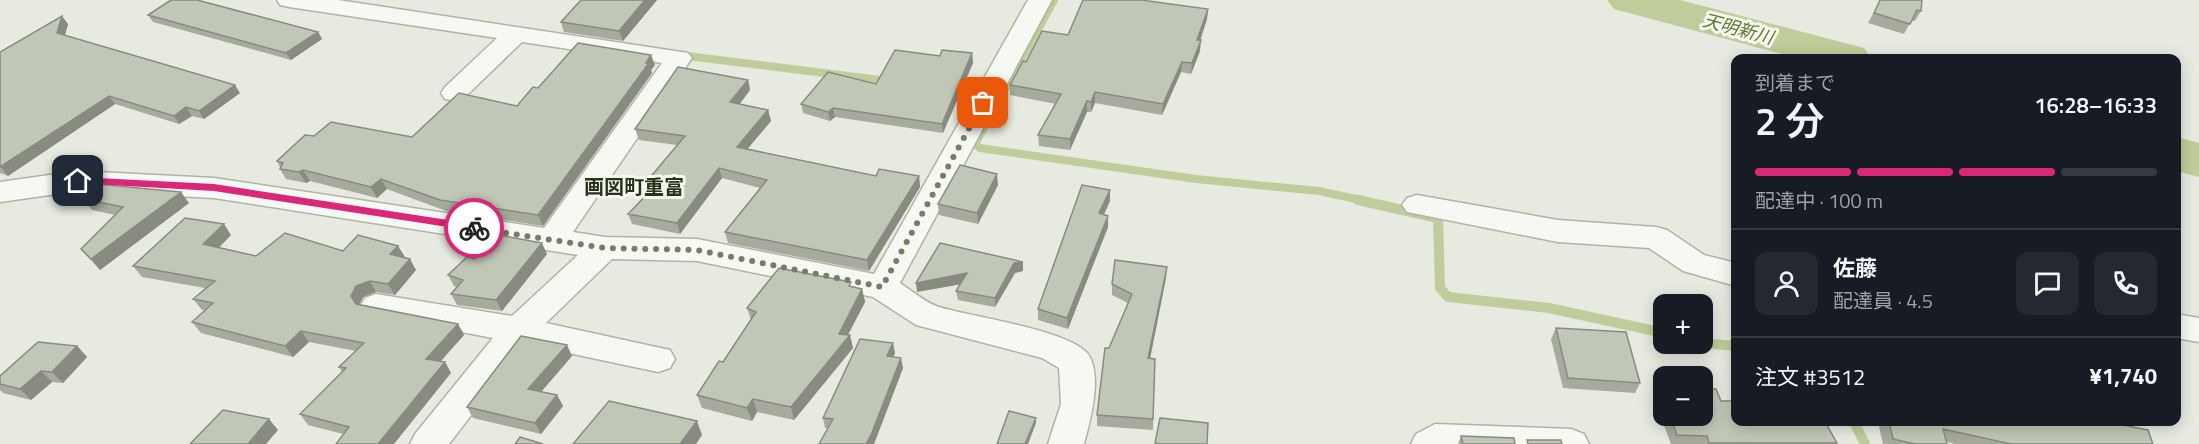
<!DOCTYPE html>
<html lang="ja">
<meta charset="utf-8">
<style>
body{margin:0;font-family:"Titillium Web","Noto Sans JP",sans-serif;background:#242831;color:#f1f3f6;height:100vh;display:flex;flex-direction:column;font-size:22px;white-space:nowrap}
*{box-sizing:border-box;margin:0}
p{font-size:20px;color:#9ea1a6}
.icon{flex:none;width:33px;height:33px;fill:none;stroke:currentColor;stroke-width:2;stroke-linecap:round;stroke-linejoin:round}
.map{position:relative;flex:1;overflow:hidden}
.details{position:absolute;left:1731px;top:54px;width:450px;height:372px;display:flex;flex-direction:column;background:#171b24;border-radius:12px;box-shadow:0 3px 15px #0003}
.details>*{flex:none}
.fabs{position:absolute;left:1653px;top:294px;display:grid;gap:12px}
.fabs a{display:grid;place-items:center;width:60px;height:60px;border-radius:12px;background:#171b24;box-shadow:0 3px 15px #0003;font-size:30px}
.pin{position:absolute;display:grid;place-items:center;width:51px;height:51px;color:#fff;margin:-26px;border-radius:12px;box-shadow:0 3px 9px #0006}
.courier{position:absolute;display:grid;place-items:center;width:60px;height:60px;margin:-30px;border:4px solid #db2777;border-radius:50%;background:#fff;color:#222;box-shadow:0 2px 8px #0007}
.summary em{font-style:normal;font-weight:600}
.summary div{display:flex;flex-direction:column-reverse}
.summary{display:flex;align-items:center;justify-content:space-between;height:102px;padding:0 24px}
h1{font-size:39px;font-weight:600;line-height:45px}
.bar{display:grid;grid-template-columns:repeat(4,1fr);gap:9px 6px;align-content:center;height:72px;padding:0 24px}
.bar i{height:8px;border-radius:4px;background:#363941}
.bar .selected{background:#db2777}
.bar p{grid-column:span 4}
.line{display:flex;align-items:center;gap:15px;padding:0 24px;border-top:2px solid #363941}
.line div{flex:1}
.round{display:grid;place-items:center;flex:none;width:63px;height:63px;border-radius:12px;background:#242831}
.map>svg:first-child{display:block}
</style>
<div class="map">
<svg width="2199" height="444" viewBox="0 0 2199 444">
<rect width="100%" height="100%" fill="#e7eae0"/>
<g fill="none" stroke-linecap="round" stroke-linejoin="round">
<path stroke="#c0cc99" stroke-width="8" d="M1054,0L975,144L980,148L1196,179L1319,191L1365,201
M679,55L888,81
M950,89L987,94"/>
<path stroke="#c0cc99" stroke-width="10" d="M1358,200L1438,218L1440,288L1448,297L1549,308L1664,333
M1702,343L1736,346
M1854,422L1865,444"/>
<path fill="#c0cc99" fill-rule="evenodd" d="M1607,0H1680L1864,48L1871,58H1797L1614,9Z
M2176,137L2199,143V177L2176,171Z"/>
<defs>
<path id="minor" d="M277,0H338L688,53L692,58L573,232L605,237L697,239L874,274L1028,0H1052L900,283C912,291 926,303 939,307C972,317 1069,330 1088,354C1103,375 1090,422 1084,444H1048L1061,404L1059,368L1042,358L916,325L873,297L697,261L612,259L546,323L670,350L675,359L670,368L658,372L526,344L449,444H410L415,434L493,338L365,314L360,306L365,298L376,294L512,316L578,255L214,198L78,191L0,202V182L78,171L214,178L544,228L662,63L522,42L463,99L454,101L445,99L441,93L445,87L497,38L289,7L280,5Z
M1417,195L1558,220L1656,227L1667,230L1704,255L1736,263V286L1683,271L1649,248L1558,242L1407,212L1402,205L1407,198Z
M2176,314L2199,318V342L2176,338Z
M1435,424L1571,429L1584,434L1589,444H1411L1416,434Z"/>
</defs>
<use href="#minor" stroke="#afb4a5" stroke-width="3"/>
<use href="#minor" fill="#f6f8f3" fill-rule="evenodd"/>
</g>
<path fill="#a6ab9d" d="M581,0H657L623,41L564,32L561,22Z
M1880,0L1921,11L1915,21H1911L1904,34L1868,23Z
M1208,9L1207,19L1200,40V51L1191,74L1181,72L1162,115L1095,103L1091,112H1087L1070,150L1039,146L1038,135L1056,104L1010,95V85L1068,35Z
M148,15L318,32L322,39L291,60L153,22Z
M68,24L65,35L240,93L204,119L192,116L179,124L115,104L8,176L0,173V52Z
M972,53L973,63L943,133L835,117L830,121L803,113L801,104L876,84L940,56Z
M655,65L651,70L652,73L543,226L446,211L387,189L377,198L310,181L306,183L286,179L280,169V167L277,161L314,136L412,137L517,106L538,88Z
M748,80L750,90L740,104L768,110L771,121L747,149L876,176H919L920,187L869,271L728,243L725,232L760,188L722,178L680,234L632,224L628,214L650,190L647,181L677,145L639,140L635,129Z
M998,185L978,224L939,215L938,204Z
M83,199L189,203L100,270L81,249L115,215L92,210Z
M1110,201L1104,215L1108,227L1068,329L1038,320V309Z
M231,235L219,248L256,256L343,251L398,246L404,258L416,270L395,295L376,292L363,297L359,305L458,324L464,335L440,361L445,362L451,373L343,434L308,425L300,414L342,372L339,367L356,351L309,342L293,357L201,333L192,322L205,310H202L193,299L205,288L142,277L133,266Z
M547,254L502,311L457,305L451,294L457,287L454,286L448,275L475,259Z
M1023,271L1015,273L995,307L958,300L956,291L960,284L917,292Z
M1166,278L1150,358L1155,359L1153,430L1097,426V415L1109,348L1128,303L1112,295V284Z
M852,287L862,289L865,302L848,335L853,348L794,420L757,412L752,421L702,408L697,395L723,362L751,320L747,308Z
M1556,328L1640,383L1635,393L1563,388L1551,339Z
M893,343L895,353L893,357L903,368L874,444H819L828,428H825L823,418Z
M77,346L87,357L63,383L52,382L31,400L3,393L0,390V376Z
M572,356L541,392L557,395L563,406L541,434L473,418L467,407Z
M1659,388H1664V416H1702L1721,401L1837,443L1836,444H1671L1654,399Z
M1878,422H2107L2153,444H1955L1947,442V444H1883Z
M1461,436L1515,444H1458Z"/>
<path fill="#878b80" d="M645,0H657L623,41L619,31Z
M1208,9L1207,19L1197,50V40Z
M62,16L68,24L63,41L57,33Z
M318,32L322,39L291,60L286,53Z
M1201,40L1200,51L1191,74L1192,63Z
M972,53L973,63L943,133L942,124Z
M651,55L655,65L651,70L652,73L543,226L538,215Z
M1182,62L1181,72L1162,115L1163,104Z
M748,80L750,90L733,112L730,102Z
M235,85L240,93L204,119L199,111Z
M1095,92V103L1091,112V102Z
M109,96L115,104L8,176L1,167Z
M1087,101V112L1070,150V139Z
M186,107L192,116L179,124L174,116Z
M833,108L835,117L830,121L828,112Z
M768,110L771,121L740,158L737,147Z
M719,168L722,178L680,234L677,223Z
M303,170L310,181L306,183L299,172Z
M997,174L998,185L978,224L977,213Z
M919,176L920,187L869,271L867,260Z
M381,179L387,189L377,198L371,187Z
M1110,190V201L1099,224V213Z
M181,192L189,203L100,270L91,259Z
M1108,216V227L1068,329L1067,318Z
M224,224L231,235L211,255L203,244Z
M542,243L547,254L502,311L496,300Z
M398,246L405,257L397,266L390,254Z
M410,259L416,270L395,295L388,284Z
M1023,262V271L1015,273L995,307V298L1014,263Z
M1167,267L1166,278L1148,369V358Z
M967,273L968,283L917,292L916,283Z
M370,281L376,292L363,297L358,307L351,296L356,286Z
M862,289L865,302L844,342L850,335L853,348L794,420L791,407L839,334Z
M458,324L464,335L433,370L426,359Z
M301,331L309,342L293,357L285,346Z
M893,343L895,353L889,366L887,356Z
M567,345L572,356L534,400L528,389Z
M77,346L87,357L63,383L52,372Z
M901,358L903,368L874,444H866Z
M445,362L451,373L394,444H378Z
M41,371L52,382L31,400L20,389Z
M557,395L563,406L541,434L535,423Z
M753,399L757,412L752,421L747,408Z
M1036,418V423L1028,444H1025Z
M269,419L278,430L266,444H248Z
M697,421L702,435L696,444H680Z"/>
<path fill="#c1c7b7" stroke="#878b80" stroke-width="1.5" d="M171,0H197L318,32L286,53L148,15Z
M581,0H645L619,31L561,22Z
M1083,0H1141L1208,9L1197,40H1201L1192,63L1182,62L1163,104L1095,92L1091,102L1087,101L1070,139L1038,135L1061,94L1010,85L1023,61L1026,62L1042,31L1068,35Z
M1880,0H1922L1921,11L1917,10L1910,24L1874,13Z
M62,16L57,33L235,85L199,111L186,107L174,116L109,96L0,167V52Z
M578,43L651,55L646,63H649L538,215L440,200L381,179L371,187L303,170L299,172L280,169L283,163L277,161L305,135L314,136L331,122L412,137L459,93L517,106L533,87L538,88Z
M895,50L940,56L942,50L972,53L942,124L833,108L828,112L801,104L828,72L876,84Z
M678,67L748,80L730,102L768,110L737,147L876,176L879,169L919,176L867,260L725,232L767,180L719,168L677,223L628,214L657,184L647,181L685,136L635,129Z
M960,165L997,174L977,213L938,204Z
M86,183L181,192L91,259L81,249L123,207L83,199Z
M1082,185L1110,190L1099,213L1108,216L1067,318L1038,309Z
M185,218L224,224L203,244L256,256L285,233L343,251L358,235L398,246L390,254L410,259L388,284L370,281L356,286L351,296L356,304L458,324L426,359L445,362L378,444H336L349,427L300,414L346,368L339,367L364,343L301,331L285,346L192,322L213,303L193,299L215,281L133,266Z
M499,235L542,243L496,300L451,294L463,280L448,275L467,257L475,259Z
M940,243L1023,262L1014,263L995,298L956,291L967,273L916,283Z
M1115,260L1167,267L1148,358L1155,359L1153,419L1097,415L1105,348H1109L1132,294L1112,284Z
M779,268L851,282L849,286L862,289L839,334L850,335L791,407L753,399L747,408L697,395L719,361L723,362L756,312L747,308Z
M1556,328L1626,332L1640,383L1568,378Z
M521,336L567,345L528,389L557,395L535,423L467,407Z
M860,339L893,343L887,356L901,358L871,435L866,444H819L833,419L823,418Z
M38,342L77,346L52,372L41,371L20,389L0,384V376Z
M1659,388H1664V400Z
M1702,389H1716L1721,401H1736V422H1825L1837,443H1709L1707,436L1677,435L1670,416H1702Z
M609,401L697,421L680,444H573Z
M223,410L269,419L248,444H190Z
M1009,411L1036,418L1025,444H997Z
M1160,418L1208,423L1207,444H1160L1155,443Z
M1889,422H2107L2148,430L2153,444H2011L1943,429L1947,444H1915L1893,439Z
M1461,436L1514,438L1515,444H1463Z
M520,437L543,444H515Z
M1527,440H1561L1562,444H1528Z"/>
<path fill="#db2777" d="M78,177L214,184L474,224L479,228L474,231L214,191L75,183V178Z"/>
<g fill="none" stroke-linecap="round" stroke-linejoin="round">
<path stroke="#767d68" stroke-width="6" stroke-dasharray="0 10.8" d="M474,228L605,248L697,250L882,287L983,103"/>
</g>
<g text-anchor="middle" stroke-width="6" stroke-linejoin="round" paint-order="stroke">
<g font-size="18" font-style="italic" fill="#64792f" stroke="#f5f7f0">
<text transform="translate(1738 29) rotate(15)" y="6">天明新川</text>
</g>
<g font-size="20" font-weight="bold" fill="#29331a" stroke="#f5f7f0">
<text x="634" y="194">画図町重富</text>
</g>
</g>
</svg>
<div class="fabs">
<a>+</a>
<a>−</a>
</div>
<div class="pin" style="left:983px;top:103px;background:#ea580c"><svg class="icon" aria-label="bag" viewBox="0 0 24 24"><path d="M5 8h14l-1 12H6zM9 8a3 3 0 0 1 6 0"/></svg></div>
<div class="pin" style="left:78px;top:181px;background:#1f2937"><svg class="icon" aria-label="home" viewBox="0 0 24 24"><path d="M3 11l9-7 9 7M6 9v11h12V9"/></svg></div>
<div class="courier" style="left:474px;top:228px"><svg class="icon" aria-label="bike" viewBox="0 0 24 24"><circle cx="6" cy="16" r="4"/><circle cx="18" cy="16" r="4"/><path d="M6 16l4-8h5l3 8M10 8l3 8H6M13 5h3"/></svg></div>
<section class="details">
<div class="summary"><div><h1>2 分</h1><p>到着まで</p></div><em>16:28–16:33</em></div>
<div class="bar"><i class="selected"></i><i class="selected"></i><i class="selected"></i><i></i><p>配達中 · 100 m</p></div>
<div class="line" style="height:108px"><a class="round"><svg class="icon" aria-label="person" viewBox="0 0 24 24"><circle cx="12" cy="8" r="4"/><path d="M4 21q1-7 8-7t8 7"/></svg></a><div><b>佐藤</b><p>配達員 · 4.5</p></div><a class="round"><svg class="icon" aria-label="chat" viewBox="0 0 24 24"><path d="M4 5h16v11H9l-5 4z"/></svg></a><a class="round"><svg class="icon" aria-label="phone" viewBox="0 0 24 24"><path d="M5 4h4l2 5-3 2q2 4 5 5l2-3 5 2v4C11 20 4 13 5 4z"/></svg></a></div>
<div class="line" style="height:78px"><div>注文 #3512</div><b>¥1,740</b></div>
</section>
</div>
